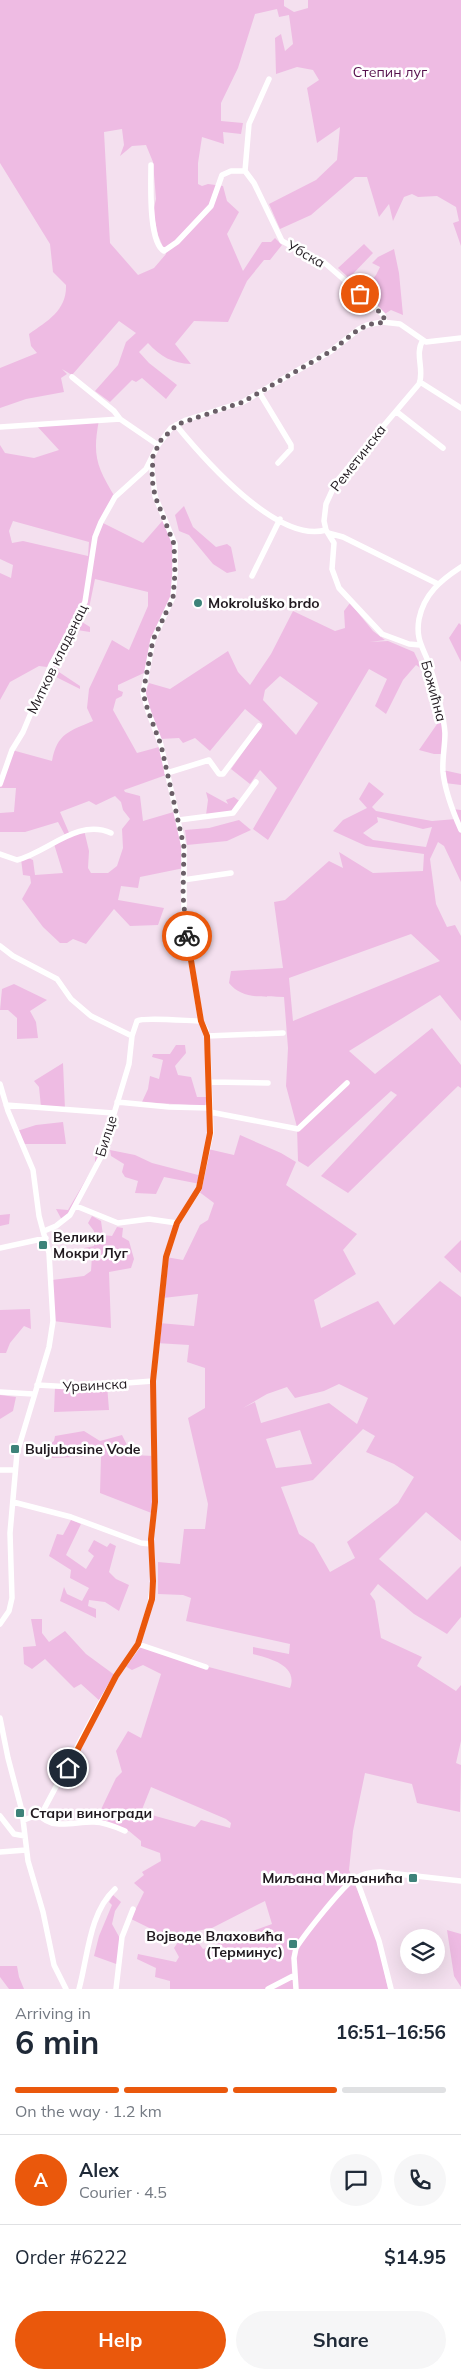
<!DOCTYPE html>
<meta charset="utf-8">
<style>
body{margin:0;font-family:Mulish,sans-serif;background:#f6f6f7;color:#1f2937;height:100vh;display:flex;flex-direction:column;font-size:19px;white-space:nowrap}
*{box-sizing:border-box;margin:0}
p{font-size:16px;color:#747a83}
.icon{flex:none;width:28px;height:28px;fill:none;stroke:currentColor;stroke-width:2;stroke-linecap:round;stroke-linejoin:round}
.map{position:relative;height:1989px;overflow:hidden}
.sheet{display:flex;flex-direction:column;background:#fff;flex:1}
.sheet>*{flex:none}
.buttons{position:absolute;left:400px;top:1929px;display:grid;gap:10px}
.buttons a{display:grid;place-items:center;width:45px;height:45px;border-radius:50%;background:#fff;box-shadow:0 5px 20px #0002;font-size:25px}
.pin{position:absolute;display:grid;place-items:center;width:42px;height:42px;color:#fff;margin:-21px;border:2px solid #fff;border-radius:50%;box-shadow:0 1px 5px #0007}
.courier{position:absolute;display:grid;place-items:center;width:50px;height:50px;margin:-25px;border:4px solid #ea580c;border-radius:50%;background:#fff;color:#222;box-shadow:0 1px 6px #0007}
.overview em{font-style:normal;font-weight:700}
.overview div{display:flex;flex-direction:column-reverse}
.overview{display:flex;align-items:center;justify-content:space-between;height:85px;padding:0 15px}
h1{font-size:32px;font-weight:700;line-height:38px}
.bar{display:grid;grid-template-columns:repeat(4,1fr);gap:8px 5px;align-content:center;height:60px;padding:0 15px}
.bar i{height:6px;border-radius:4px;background:#e0e1e3}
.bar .selected{background:#ea580c}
.bar p{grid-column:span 4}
.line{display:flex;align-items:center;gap:12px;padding:0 15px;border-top:1px solid #e0e1e3}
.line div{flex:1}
.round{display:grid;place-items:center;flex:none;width:52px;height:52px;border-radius:26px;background:#f6f6f7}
.action{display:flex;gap:10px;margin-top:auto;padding:10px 15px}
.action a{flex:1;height:58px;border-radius:30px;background:#ea580c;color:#fff;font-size:20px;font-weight:700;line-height:58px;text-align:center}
.action a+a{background:#f6f6f7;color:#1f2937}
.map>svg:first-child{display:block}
</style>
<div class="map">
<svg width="461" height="1989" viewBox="0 0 461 1989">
<rect width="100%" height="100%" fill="#f4e0ef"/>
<path fill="#eebbe3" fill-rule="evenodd" d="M0,0H284V6L294,12L308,8V0H461V246L453,223L459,221L456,207L437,196L418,197L412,194L404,197L393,221L389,204L379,217L367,177H355L311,215L280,229L269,204L316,180L337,160L340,127L317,143L307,88L319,80L313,70L297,67L276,74L275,38L281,34L285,51L293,44L289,15L279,17L277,9L255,14L238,68L221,103V121L243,123L241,134L223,132L224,144L202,137L198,163V184L202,186L208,184L223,186L227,201L239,212L227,234L243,271L262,242H271L275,238L282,245L270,260H264L247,281L228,322L194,321L175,344L191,364C172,363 161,357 148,343L139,352L149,363L177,385L166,399L142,378L136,382L132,380L110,402L95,391L118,365L126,342L136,333L119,321L72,375L62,369L67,374L61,378L64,392L26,399L0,408V368L37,353L31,346L29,334C48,321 67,310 66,285L53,272L50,244L0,163ZM122,129L124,145L120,156L132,146L146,145L153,162L156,199L153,212L158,235L166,254L154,268L138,275L110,243L104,132Z
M364,244L373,253L349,278L338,268Z
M394,249L399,273L403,315L391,310L383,315L360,294L376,275L380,267L372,263L378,257Z
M99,420C92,456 97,467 115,497L101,522L143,543L164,519L173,542L175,597L151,642L146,672L118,685V690L123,692L122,696L116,699L113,710L137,753L159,747L166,775L124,790L125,792L140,796L143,821L177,811L184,868L140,877L138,888L121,886L118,900L164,908L158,925L130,926L114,909L86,944L73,939L67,943H60L43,927L22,899L31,883L30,876L23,875L21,859L26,857L33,860L35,875L63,873L54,844L66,837L58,822L25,832H0V813L14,812L16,788H0V786L12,750L52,761C57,733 70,731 93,721L87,708L89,689L112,640L129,650L148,606V592L95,579L89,608L82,622L90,627V632L77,630L58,666L59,672L80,686V689L52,675L47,667L39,666L10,682L0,700V573L11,578L13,565L0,559V445L5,453L34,458L59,450L36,425ZM13,521L89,542L88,556L23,541L12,543L9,531ZM115,796L121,802L123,810L130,819L122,829L123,848L117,866L108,873H91L88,868L89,851L84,830L70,835L60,812L89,801L96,805Z
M184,506L193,527L216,547L227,544L231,547L236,571L227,573L213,564L189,535L179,531L175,515Z
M350,603L373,631L385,640L370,642L388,641L414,652L422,669L416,665L403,680L386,714L375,706L387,679L369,669L268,840L253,829L277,788L260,770L250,784L231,769L263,724L245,709L210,751L195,738L183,743L179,738L160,739L145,693L149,683L170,689L228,651L238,672L250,685L271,654L293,611L335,631L345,628L344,611ZM280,676L318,703L296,735L263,700L265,690Z
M459,623L461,625V662L449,638Z
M442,717L443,754H434L419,750Z
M443,770L461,774V785L445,783Z
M369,782L384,794L372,807L376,811L432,821L456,819L453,809L461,810V882L444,846L438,842L430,859L436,904L447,927L455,925L461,936V1021L440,995L349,1051L375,1074L432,1028L461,1065V1088L458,1086L348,1193L321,1176L397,1095L391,1091L308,1167L298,1161L297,1127L286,1086L288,1048L284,997C265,996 242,1000 229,983L231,971L283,968L274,902L285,900L329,861L343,868L339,852L373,873L423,871L424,854L366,846L333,831L343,820L367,808L359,799ZM377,817L423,829L432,827L426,847L373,840L363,833L378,822ZM411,934L440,961L293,1021L289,978Z
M206,792L228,804L226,800L234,797L242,803L234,812L206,815L208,800Z
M239,820L251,830L227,841L187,845L185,830L209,828Z
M14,984L47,1000L30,1011L36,1022L38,1038L17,1039V1018L8,1010H0L2,989Z
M176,1045H185L186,1053L175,1066L178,1075L191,1077L197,1097H207L205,1106L142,1102L148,1089L150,1076L159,1079L163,1060L152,1057L153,1054H170Z
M63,1063L65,1109L41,1107L39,1087L34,1081Z
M63,1122L66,1144H23L17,1131L36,1125Z
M240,1135L281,1153L296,1162L286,1185L357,1234L343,1250L356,1274L314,1300L321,1328L378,1301L394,1325L440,1281L461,1297V1541L426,1512L379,1559L427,1600L461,1566V1617L447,1634L414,1614L378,1584L370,1594L375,1601L381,1638L422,1657L417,1666L456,1691L461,1685V1741L456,1763L461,1765L460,1812L417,1803L412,1784L365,1773L353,1831L349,1870L376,1934L388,1989H170V1981L155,1977L156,1968L137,1959L138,1954L176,1962L179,1957L174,1948L178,1942L131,1919L144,1892L134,1883L144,1875L142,1872L161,1861L160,1853L141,1846V1841L129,1831L95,1822L116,1778L122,1772L116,1751L128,1731L141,1738L161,1674L143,1665L132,1670L123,1665L138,1644L197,1664L290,1688C299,1665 268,1658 253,1654V1647L289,1654L290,1644L186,1621L191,1598L183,1595L158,1594V1562L180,1564L184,1529H205L208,1504L188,1418L205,1408V1368L187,1362L189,1345L156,1343L159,1323L194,1326L198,1294L163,1298L166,1257L183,1260L200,1225L208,1220L214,1203L198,1191L200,1184L164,1177L156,1194L135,1193L138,1181L125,1177L122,1172L124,1164L111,1156L110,1150L135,1155L152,1163L202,1176L208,1149L234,1155ZM339,1384L368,1398L357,1424L329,1403L261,1423L255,1402L243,1408L267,1394L287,1387L295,1398L324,1391ZM363,1429L375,1436L366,1452L394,1464L414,1477L398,1503L347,1542L355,1558L330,1572L314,1544L299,1534L281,1487L313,1480ZM300,1430L312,1464L276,1468L266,1439ZM151,1787L226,1819L231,1823L230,1828L201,1820L195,1827L141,1812ZM265,1901L272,1924L203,1949L197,1941V1931L212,1928Z
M106,1145L101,1157L63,1222L56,1209L68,1210L95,1164V1149Z
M10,1214L9,1224L0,1226V1215Z
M92,1216L101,1221L103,1235L112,1236L117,1227L123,1228L122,1237L129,1241L134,1259L131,1268L109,1272L111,1328L53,1321L52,1280L84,1276L91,1271L92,1255L84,1252V1248L94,1246V1231L88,1223Z
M461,1240V1273L444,1257Z
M30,1309L31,1329L24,1326L10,1343L6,1353H0V1310Z
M107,1385L109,1410L54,1412L55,1387Z
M0,1395L16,1397L13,1411L0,1419Z
M84,1431L100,1441L122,1435L132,1455L154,1456V1514L100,1493L101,1456L52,1458L49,1445L54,1441L55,1436Z
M71,1520L81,1524L66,1555L86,1569L94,1556L88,1551L94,1540L107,1547L110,1543L116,1546L109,1572L116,1579L129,1585L119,1611L105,1602L89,1600L88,1606L96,1609V1618L60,1601L64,1587L67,1594L82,1601L89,1588L70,1578L71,1570L49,1556L57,1534L63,1535Z
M31,1619H42V1633L49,1642L65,1631L86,1654L116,1676L101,1702L81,1684L74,1688L45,1659L32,1669L24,1664L23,1647L36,1646Z
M113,1895L121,1902L115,1911L112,1924L122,1942L119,1965L94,1956L99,1936L112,1905L109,1902Z
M447,1930L461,1934V1987L454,1976Z
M0,1966H17L19,1977L24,1989H9L0,1977Z"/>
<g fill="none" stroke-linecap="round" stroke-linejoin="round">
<path stroke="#fff" stroke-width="5.5" d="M269,79L249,124L245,171L254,183L282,241L326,264L373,305L383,315L385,322
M151,165C151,182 148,242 164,251L177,242L211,206L222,175L231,171H245
M72,377L114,411L120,419L158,445
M420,382L461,408
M259,392L291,445V449L278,463
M397,412L443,448
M176,425C203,458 277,544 326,530
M0,427L120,419
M328,533L343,537L438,584
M461,567C441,580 424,594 419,619C415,642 425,649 431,670C436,685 444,718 445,733C445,746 442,759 443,772C445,791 453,812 461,830
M252,576L280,519
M420,645L409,644L382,634L339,588L332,569L334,543L326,530L324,521L326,504L336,482L419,384C425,370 414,354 423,340
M167,773L209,760L219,774H223L259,726
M0,784L12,750L23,732L51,665L85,602L95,537L101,522L115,497L146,469L158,445L171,428L186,420L243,402L331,351L359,329L367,325L382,322L400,324L426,342L461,338
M179,820L233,813L256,782
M0,854L17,860C48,852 78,818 111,833
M183,880L231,873
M0,946L13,956L57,979L71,999L91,1016L132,1036
M207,1036L283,1033
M210,1082L268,1083
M0,1084L8,1111L33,1170L39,1216L49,1253L53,1321L49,1347L17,1453L10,1533L12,1598L9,1611L0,1624
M117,1102L169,1107L210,1108
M6,1105L113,1113
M210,1112L298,1129L347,1083
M76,1206L118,1223L149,1219L177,1223
M44,1231L56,1226L70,1215L101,1157L129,1064L132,1036L137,1021C142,1017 190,1021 201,1021
M0,1248L46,1238
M37,1385L73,1387L153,1381
M0,1392L33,1394
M0,1470H14
M13,1502L71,1517L141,1543L151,1544
M138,1644L206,1667
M0,1718L8,1758L22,1811L28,1861L43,1912L54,1965L66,1989
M40,1815C52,1831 77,1821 94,1822C105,1822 116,1827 125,1831
M0,1816L14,1834L25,1836
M24,1820L42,1813L101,1702L116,1676L137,1647L150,1605L153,1581L151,1539L155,1502L153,1381L166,1257L177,1223L199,1189L211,1133L208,1052L206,1030L201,1021L184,921V847L161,745L148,711L143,693L153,640L173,597L175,573V544L155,496L151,461
M0,1852L26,1850
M356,1878L379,1941L391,1989
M79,1989C88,1956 89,1913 115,1889
M116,1989L122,1937L133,1909
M268,1989L295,1975
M296,1989L294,1958L296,1948C305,1934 341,1888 354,1879C362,1874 371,1872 380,1872L461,1881"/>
</g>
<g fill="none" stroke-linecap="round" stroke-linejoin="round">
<path stroke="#6b5f68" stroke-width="5" stroke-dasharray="0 9" d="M187,936L183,896L184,847L161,745L148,711L143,693L153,640L173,598L175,573L174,544L155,496L152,479L153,456L161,440L178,424L243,402L331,351L359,329L371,324L385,322L383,315L360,294"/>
<path stroke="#ea580c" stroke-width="6" d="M68,1768L116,1676L138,1644L152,1599L153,1581L151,1539L155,1502L153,1381L166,1257L177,1223L199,1188L210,1133L207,1036L201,1021L187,936"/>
</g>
<g fill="#3d8279" stroke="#fff" stroke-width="2">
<circle cx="198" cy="603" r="5"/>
<rect x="38" y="1240" width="10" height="10" rx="2.5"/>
<rect x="10" y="1444" width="10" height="10" rx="2.5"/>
<rect x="15" y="1808" width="10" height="10" rx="2.5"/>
<rect x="408" y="1873" width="10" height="10" rx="2.5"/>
<rect x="288" y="1939" width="10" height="10" rx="2.5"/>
</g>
<g text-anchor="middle" stroke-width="5" stroke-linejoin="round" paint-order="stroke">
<g font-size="14" fill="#56114d" stroke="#fff">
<text x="390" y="77">Степин луг</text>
</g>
<g font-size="14" fill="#211a20" stroke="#fff">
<text transform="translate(306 254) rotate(29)" y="5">Убска</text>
<text transform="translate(358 458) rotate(-52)" y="5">Реметинска</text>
<text transform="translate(57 659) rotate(-64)" y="5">Митков кладенац</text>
<text transform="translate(434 691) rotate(75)" y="5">Божићна</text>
<text transform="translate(106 1136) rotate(-73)" y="5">Билце</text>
<text transform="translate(95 1385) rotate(-3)" y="5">Урвинска</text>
</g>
<g font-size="14" font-weight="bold" fill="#211a20" stroke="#fff" text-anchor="start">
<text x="208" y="608">Mokroluško brdo</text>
<text x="53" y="1242">Велики<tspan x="53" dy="16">Мокри Луг</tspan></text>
<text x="25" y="1454">Buljubasine Vode</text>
<text x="30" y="1818">Стари виногради</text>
<text x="403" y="1883" text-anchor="end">Миљана Миљанића</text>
<text x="283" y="1941" text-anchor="end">Војводе Влаховића<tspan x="283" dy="16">(Терминус)</tspan></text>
</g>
</g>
</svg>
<div class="buttons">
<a><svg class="icon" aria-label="layers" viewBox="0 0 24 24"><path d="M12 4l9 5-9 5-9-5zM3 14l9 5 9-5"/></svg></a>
</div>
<div class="pin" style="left:360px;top:294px;background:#ea580c"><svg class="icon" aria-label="bag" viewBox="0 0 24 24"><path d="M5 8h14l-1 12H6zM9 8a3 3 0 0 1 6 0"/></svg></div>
<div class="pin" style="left:68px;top:1768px;background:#1f2937"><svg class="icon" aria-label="home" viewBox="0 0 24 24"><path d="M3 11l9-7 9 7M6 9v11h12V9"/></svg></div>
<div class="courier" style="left:187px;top:936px"><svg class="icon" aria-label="bike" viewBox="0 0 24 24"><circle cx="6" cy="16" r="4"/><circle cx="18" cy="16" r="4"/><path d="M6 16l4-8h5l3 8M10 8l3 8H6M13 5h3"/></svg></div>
</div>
<section class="sheet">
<div class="overview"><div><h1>6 min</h1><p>Arriving in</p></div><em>16:51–16:56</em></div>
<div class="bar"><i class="selected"></i><i class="selected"></i><i class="selected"></i><i></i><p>On the way · 1.2 km</p></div>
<div class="line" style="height:90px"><b class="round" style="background:#ea580c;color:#fff">A</b><div><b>Alex</b><p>Courier · 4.5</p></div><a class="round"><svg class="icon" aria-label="chat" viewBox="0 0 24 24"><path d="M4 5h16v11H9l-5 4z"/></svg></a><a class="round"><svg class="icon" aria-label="phone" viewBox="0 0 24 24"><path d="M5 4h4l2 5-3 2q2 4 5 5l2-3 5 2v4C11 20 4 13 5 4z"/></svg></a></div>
<div class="line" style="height:65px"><div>Order #6222</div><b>$14.95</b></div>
<div class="action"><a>Help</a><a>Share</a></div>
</section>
